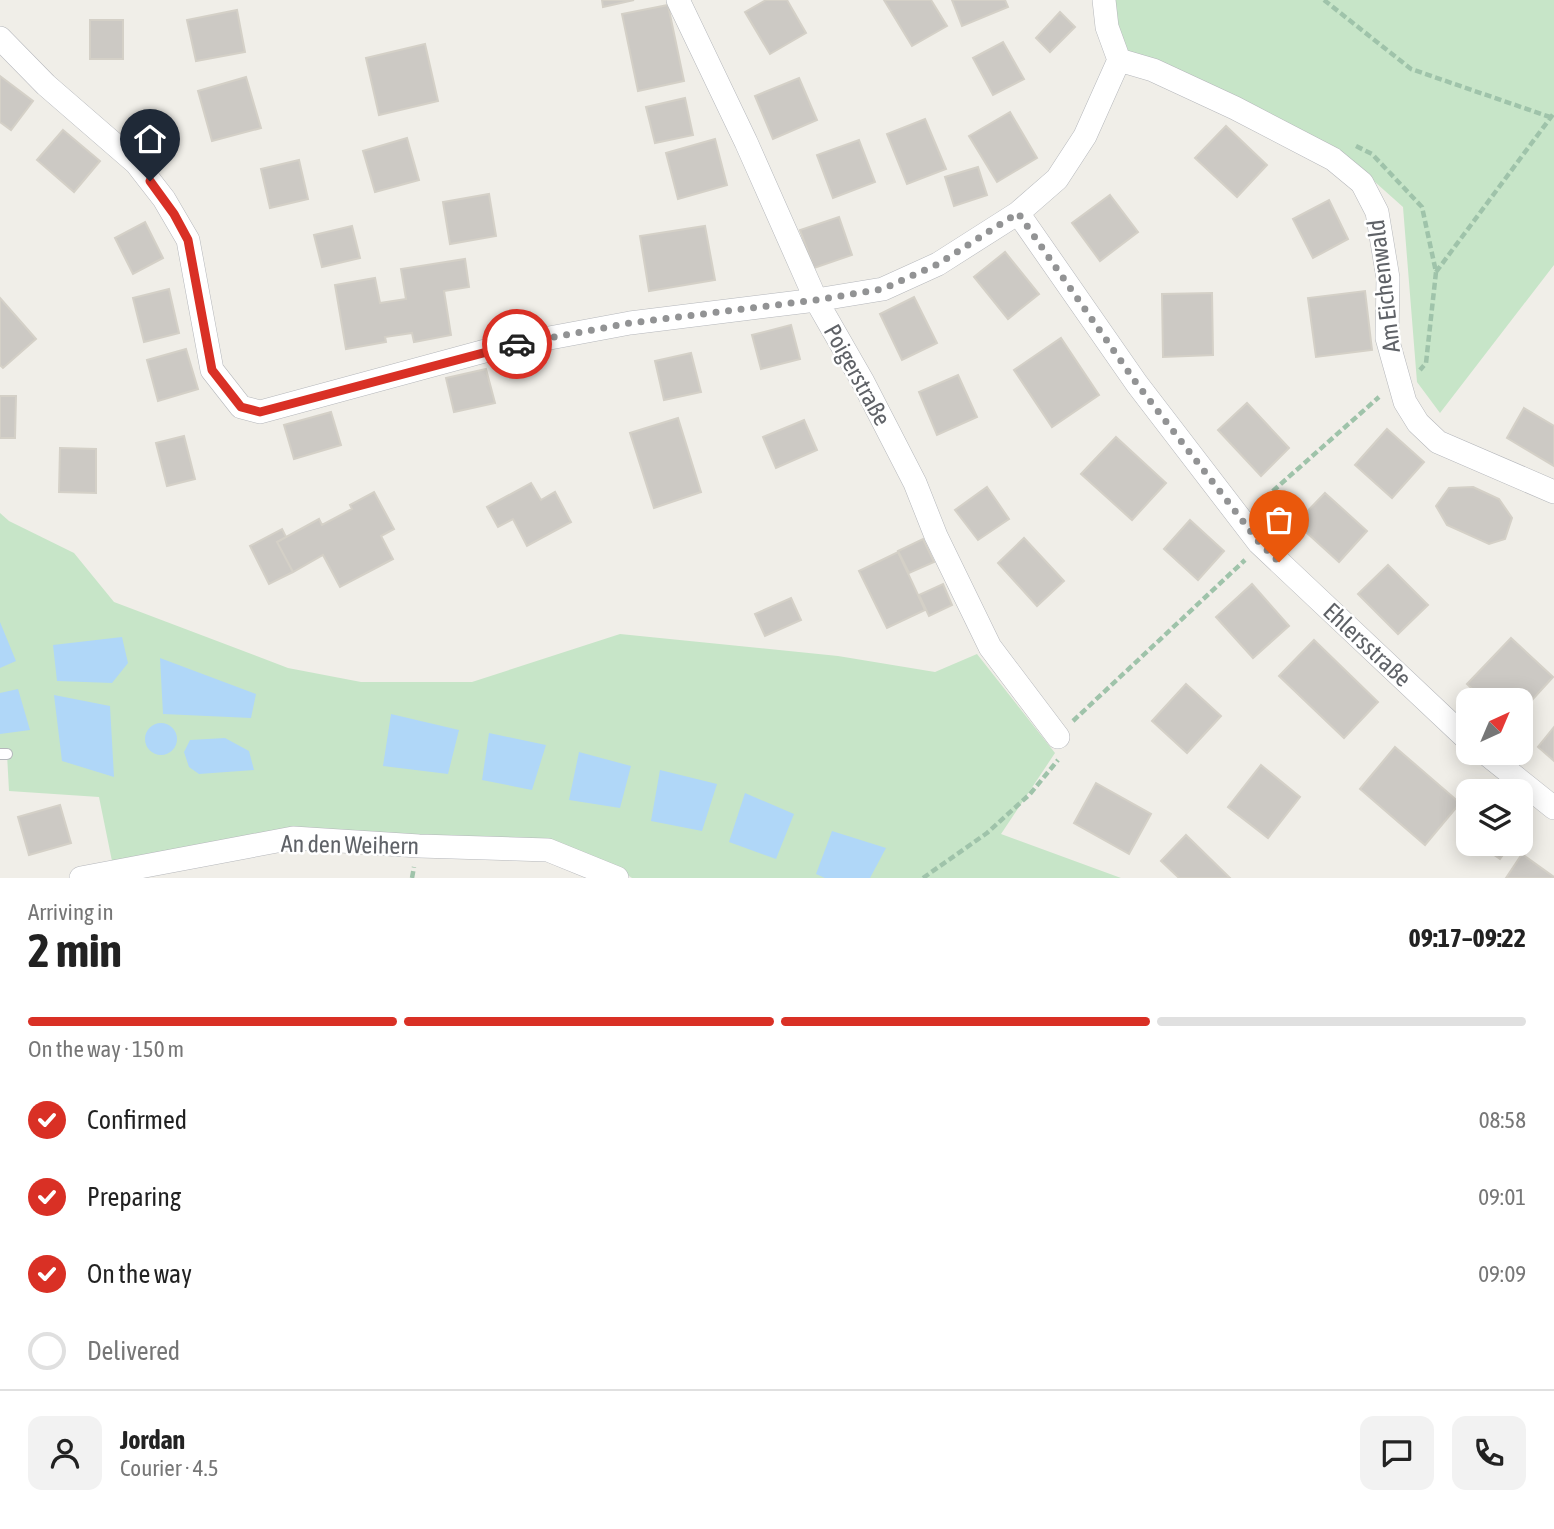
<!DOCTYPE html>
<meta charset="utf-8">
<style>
body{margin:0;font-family:"Asap Condensed",sans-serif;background:#f2f2f2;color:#222;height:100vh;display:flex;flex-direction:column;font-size:26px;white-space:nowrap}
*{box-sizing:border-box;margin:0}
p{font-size:23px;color:#767676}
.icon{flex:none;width:38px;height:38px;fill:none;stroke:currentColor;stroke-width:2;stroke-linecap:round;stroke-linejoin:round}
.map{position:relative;height:878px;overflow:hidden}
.details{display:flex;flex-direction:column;background:#fff;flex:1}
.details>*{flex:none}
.needle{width:46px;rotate:44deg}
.buttons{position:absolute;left:1456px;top:688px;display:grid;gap:14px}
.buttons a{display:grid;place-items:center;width:77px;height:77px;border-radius:14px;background:#fff;box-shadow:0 4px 18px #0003;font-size:35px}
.pin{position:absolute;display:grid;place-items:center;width:60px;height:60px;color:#fff;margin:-72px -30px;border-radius:50% 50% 50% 0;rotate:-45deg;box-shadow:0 0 7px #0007}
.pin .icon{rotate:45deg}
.courier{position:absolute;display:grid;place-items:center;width:70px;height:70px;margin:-35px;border:5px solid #d93025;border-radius:50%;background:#fff;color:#222;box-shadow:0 2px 9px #0007}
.summary em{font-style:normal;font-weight:700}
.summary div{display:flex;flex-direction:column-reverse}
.summary{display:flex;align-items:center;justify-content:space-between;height:119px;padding:0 28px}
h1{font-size:46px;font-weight:700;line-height:52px}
.bar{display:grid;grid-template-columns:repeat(4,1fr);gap:10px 7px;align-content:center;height:84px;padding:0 28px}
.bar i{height:9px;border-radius:5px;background:#e0e0e0}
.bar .active{background:#d93025}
.bar p{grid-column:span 4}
.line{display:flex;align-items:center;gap:18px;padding:0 28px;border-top:2px solid #e0e0e0}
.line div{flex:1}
.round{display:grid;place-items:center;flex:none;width:74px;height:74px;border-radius:14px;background:#f2f2f2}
ol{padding:0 28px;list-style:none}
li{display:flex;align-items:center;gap:21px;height:77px}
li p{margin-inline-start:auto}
li .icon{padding:7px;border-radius:50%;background:#d93025;color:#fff;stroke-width:4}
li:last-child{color:#767676}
li i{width:38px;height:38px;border:4px solid #e0e0e0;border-radius:50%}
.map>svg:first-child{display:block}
</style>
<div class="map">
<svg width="1554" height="878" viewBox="0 0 1554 878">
<rect width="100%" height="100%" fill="#f0eee8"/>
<path fill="#c7e5c8" d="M1101,0H1554V265L1440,413L1417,382L1403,207L1338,149L1124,50Z
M0,513L9,521L74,553L114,602L288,668L361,682H472L620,634L838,656L935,672L977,654L1055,753L1001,834L1121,878H632L620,870L549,845L293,838L114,871L99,797L9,791L7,754H0Z"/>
<path fill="#b0d7f8" d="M0,622L16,661L0,668Z
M122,637L128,663L112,683L57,681L53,645Z
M160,658L256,694L251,718L163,714Z
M18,689L30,730L0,734V693Z
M54,695L110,706L114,777L62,761Z
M391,714L459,730L448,774L383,766Z
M145 739a16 16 0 1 1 32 0a16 16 0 1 1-32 0Z
M489,733L546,745L532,790L482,780Z
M225,738L249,751L254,770L199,774L189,767L184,752L190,740Z
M579,752L631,766L620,808L569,800Z
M660,770L717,784L702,831L651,821Z
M745,793L794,814L776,859L729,842Z
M832,831L886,848L870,878H825L816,874Z"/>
<path fill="#ccc9c4" stroke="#d4d0c7" stroke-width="2" d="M602,0H634L603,7Z
M766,0H787L806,33L770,54L745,12Z
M884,0H931L947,26L912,46Z
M952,0H1005L1008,7L962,26Z
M668,5L684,81L638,91L622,14Z
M237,10L245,52L196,61L187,20Z
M1060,12L1075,27L1050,52L1036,38Z
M90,20H123V59H90Z
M1003,42L1024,79L993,95L973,58Z
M425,44L438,101L379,115L366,58Z
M0,76L33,101L11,130L0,122Z
M246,77L261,128L212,141L198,91Z
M799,78L817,120L773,139L755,96Z
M685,98L693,135L655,143L646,107Z
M1010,112L1037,158L997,182L969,136Z
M925,119L946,169L907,184L887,134Z
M1226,126L1267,165L1237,197L1195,158Z
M63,130L100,161L74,192L37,160Z
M407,138L419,180L375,192L363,151Z
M715,139L727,185L678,199L666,153Z
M859,140L875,182L833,198L817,155Z
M299,160L308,199L270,208L261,169Z
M978,167L987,195L954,206L945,177Z
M489,194L496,236L450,244L443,202Z
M1110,195L1138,232L1100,261L1072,223Z
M1329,200L1348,239L1313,258L1293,219Z
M839,217L852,255L814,268L800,230Z
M145,222L163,258L133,274L115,238Z
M352,226L360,258L322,267L314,235Z
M705,226L715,280L649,291L640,236Z
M1005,252L1039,294L1008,319L974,277Z
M465,259L469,287L444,291L451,335L414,342L412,333L385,337L386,342L346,349L335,285L375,278L380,303L406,299L401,269Z
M169,289L179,333L144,342L133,298Z
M1365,291L1372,350L1316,357L1308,298Z
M1212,293L1213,355L1163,357L1162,294Z
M914,297L937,343L902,360L880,314Z
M0,298L36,339L3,368L0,365Z
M791,325L800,359L761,369L752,335Z
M1061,338L1099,395L1052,427L1014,370Z
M186,349L198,389L158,401L147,360Z
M691,353L701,392L664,400L655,361Z
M486,369L495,403L454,412L446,378Z
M958,375L977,417L937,435L919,392Z
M0,396H16L15,438H0Z
M1247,403L1289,448L1261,476L1218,430Z
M1524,408L1554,426V466L1507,438Z
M331,412L341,445L294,459L284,425Z
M678,418L701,492L654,508L630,433Z
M804,420L817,450L776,468L763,437Z
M1387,429L1424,462L1392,498L1355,465Z
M184,436L195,479L167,486L156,443Z
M1116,437L1166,483L1132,520L1081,474Z
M60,448L96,449V493L59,492Z
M531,483L541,500L555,492L571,522L527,546L513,519L498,527L487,507Z
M987,487L1009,519L978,540L955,510Z
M1473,487L1499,499L1512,518L1505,539L1489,544L1447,525L1436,506L1449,488Z
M374,492L394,529L381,536L393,559L340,587L323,555L293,572L277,542L319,519L322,525L352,509L350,505Z
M1325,493L1367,531L1339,562L1296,523Z
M1190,520L1224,551L1198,580L1164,549Z
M282,529L286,537L277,542L293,572L269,584L250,546Z
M1024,538L1064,581L1037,606L998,563Z
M923,539L934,562L909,573L898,551Z
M898,552L925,610L887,628L859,571Z
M1388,565L1428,605L1398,634L1358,594Z
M943,584L952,605L929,616L919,595Z
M1252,584L1289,626L1253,658L1216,617Z
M791,598L801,620L765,636L755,614Z
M1511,638L1553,677L1521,712V700H1484L1467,684Z
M1314,640L1378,702L1344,738L1279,676Z
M1186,684L1221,716L1187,753L1152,721Z
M1554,727V761L1538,747Z
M1395,747L1460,803L1425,845L1360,789Z
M1261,765L1300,797L1268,838L1228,807Z
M1096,783L1151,814L1129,854L1074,823Z
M60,805L71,843L29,855L18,817Z
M1186,835L1230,878H1179L1161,861Z
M1478,844H1511L1500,859Z
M1522,854L1554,877V878H1506Z"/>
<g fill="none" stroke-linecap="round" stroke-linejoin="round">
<defs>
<path id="service" d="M0,754H7"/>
<path id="minor" d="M678,0L746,142L816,300L863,382L915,483L936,536L990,647L1058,737
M1104,0L1107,27L1119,60
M0,38L46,85L136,163L164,199L188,240L212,370L241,407L260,412L496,348L630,323L816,300L883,289L938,264L1018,213L1057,179L1085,136L1119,60
M1119,60L1153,70L1235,108L1333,159L1362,183L1377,212L1388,278L1387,338L1405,402L1418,423L1438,442L1554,492
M1018,213L1137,384L1259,543L1468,740
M1484,752L1554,808
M81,878L293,838L419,846L548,850L617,878"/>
</defs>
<use href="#service" stroke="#b5b7bb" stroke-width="12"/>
<use href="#minor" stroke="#b5b7bb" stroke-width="24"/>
<path stroke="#9fc3aa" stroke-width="4.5" stroke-dasharray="7 3.5" stroke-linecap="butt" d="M1324,0L1411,69L1550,117
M1356,146L1372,154L1422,207L1436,272L1426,363L1420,370
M1436,272L1554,113
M1257,505L1379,397
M1073,721L1245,560
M412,878L414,867
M923,878L987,833L1030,794L1058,760"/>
<use href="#service" stroke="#fff" stroke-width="10"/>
<use href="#minor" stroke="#fff" stroke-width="23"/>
</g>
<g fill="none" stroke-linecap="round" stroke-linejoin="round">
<path stroke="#929394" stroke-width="7" stroke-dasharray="0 12.6" d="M517,344L630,323L816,300L883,289L938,264L1018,213L1137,384L1259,542L1279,562"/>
<path stroke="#d93025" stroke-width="9" d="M150,181L174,214L188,240L212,370L241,407L260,412L517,344"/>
</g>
<g text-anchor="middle" stroke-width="5" stroke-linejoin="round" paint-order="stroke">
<g font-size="24" fill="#5f6267" stroke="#fff">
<text transform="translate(1384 286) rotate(-97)" y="8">Am Eichenwald</text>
<text transform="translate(857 375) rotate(61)" y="8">Poigerstraße</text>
<text transform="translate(1367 645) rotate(43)" y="8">Ehlersstraße</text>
<text transform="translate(350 845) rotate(1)" y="8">An den Weihern</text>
</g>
</g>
</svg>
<div class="buttons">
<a><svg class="needle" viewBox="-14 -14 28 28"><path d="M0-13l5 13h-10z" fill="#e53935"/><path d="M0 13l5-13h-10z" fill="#767676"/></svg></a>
<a><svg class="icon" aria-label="layers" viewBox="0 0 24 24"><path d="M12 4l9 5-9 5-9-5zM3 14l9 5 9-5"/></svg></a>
</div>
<div class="pin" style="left:1279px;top:562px;background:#ea580c"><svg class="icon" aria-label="bag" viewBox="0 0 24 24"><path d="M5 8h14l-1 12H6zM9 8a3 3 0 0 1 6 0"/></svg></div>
<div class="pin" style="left:150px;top:181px;background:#1f2937"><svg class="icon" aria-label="home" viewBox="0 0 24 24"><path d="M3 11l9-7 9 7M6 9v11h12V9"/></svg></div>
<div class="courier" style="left:517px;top:344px"><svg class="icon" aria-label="car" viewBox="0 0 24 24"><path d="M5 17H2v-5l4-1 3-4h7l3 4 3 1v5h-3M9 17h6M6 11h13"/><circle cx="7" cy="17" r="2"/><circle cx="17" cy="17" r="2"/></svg></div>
</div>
<section class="details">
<div class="summary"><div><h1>2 min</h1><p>Arriving in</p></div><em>09:17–09:22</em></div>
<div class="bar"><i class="active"></i><i class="active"></i><i class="active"></i><i></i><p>On the way · 150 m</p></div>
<ol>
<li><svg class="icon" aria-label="check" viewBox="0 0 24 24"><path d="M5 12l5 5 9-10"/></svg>Confirmed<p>08:58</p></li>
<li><svg class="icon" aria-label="check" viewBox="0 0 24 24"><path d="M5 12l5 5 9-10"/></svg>Preparing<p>09:01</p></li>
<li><svg class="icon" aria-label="check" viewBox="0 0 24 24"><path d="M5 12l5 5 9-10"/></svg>On the way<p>09:09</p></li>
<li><i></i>Delivered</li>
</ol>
<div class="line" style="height:126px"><a class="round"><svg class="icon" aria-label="person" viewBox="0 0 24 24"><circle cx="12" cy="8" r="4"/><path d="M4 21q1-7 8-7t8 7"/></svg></a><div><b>Jordan</b><p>Courier · 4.5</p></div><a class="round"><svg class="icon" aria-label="chat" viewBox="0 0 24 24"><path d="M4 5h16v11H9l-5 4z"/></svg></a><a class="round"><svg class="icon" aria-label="phone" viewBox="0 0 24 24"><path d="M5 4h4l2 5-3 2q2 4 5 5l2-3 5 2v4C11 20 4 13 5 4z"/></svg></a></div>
</section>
